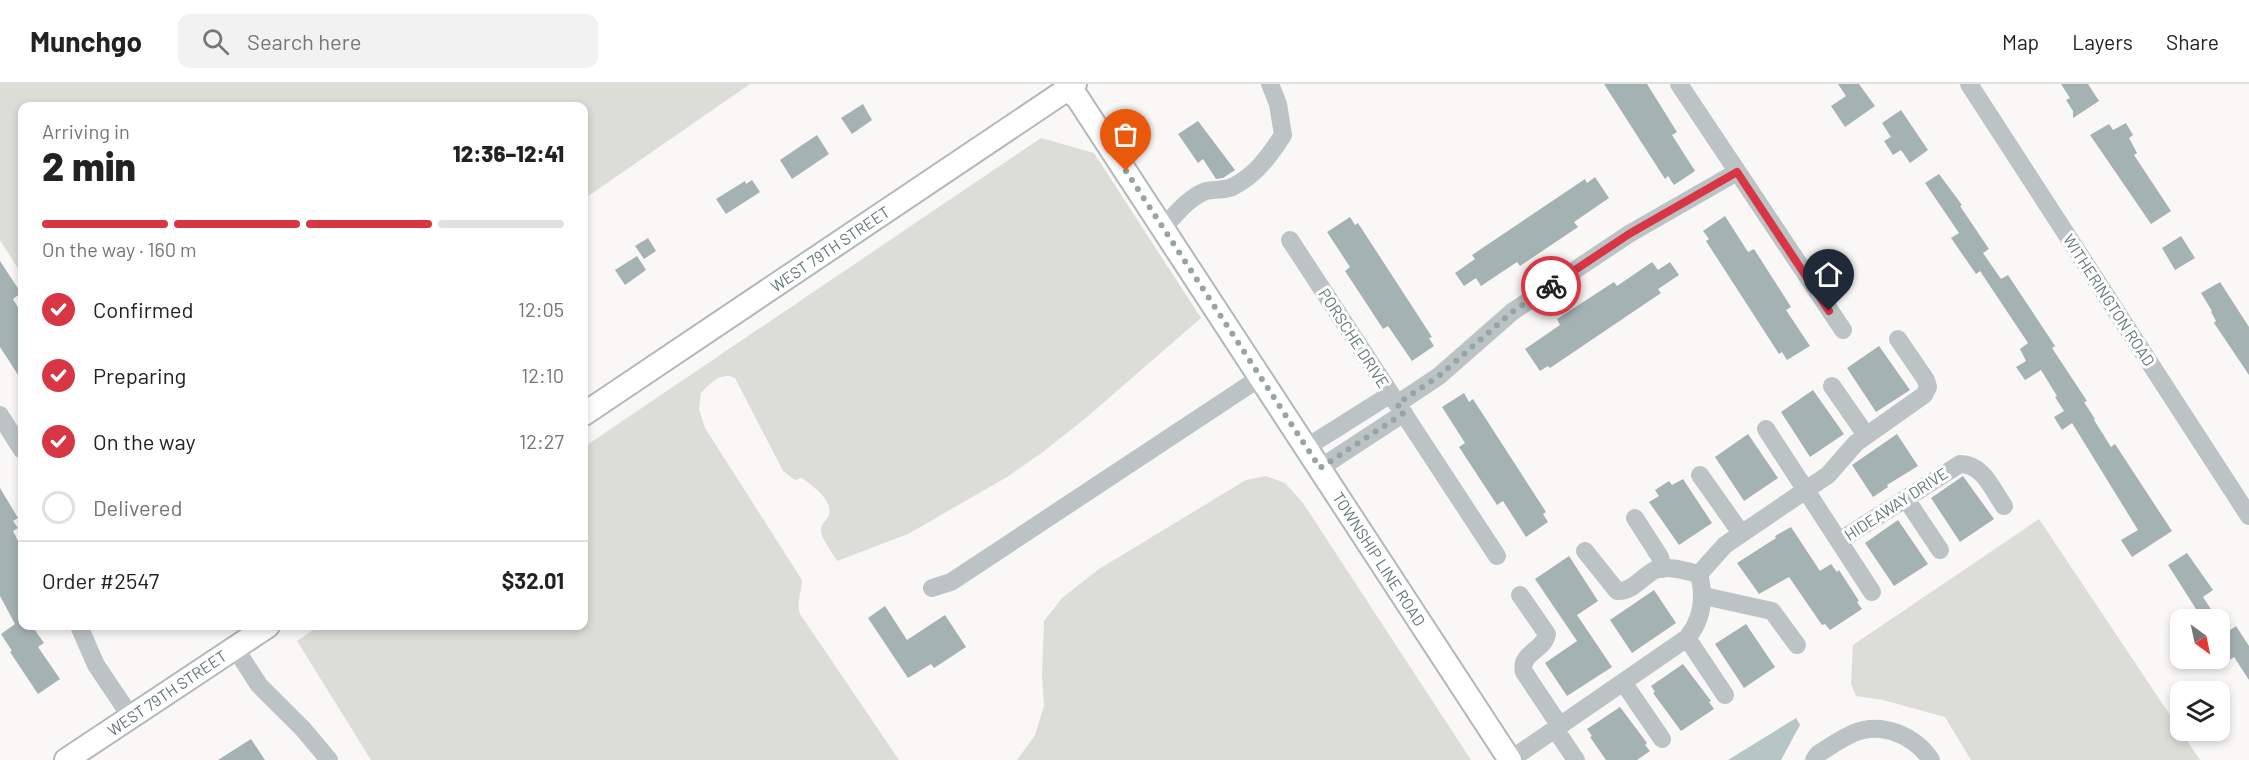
<!DOCTYPE html>
<meta charset="utf-8">
<style>
body{margin:0;font-family:Barlow,sans-serif;background:#f2f2f2;color:#222;height:100vh;display:flex;flex-direction:column;font-size:22px;white-space:nowrap}
*{box-sizing:border-box;margin:0}
p{font-size:20px;color:#767676}
.icon{flex:none;width:33px;height:33px;fill:none;stroke:currentColor;stroke-width:2;stroke-linecap:round;stroke-linejoin:round}
.map{position:relative;flex:1;overflow:hidden}
.sheet{position:absolute;left:18px;top:18px;width:570px;height:528px;display:flex;flex-direction:column;background:#fff;border-radius:12px;box-shadow:0 3px 9px #0003}
.sheet>*{flex:none}
.needle{width:39px;rotate:147deg}
.tools{position:absolute;left:2170px;top:525px;display:grid;gap:12px}
.tools a{display:grid;place-items:center;width:60px;height:60px;border-radius:12px;background:#fff;box-shadow:0 3px 9px #0003;font-size:30px}
.pin{position:absolute;display:grid;place-items:center;width:51px;height:51px;color:#fff;margin:-62px -26px;border-radius:50% 50% 50% 0;rotate:-45deg;box-shadow:0 0 6px #0007}
.pin .icon{rotate:45deg}
.courier{position:absolute;display:grid;place-items:center;width:60px;height:60px;margin:-30px;border:4px solid #d93645;border-radius:50%;background:#fff;color:#222;box-shadow:0 2px 8px #0007}
.overview em{font-style:normal;font-weight:800}
.overview div{display:flex;flex-direction:column-reverse}
.overview{display:flex;align-items:center;justify-content:space-between;height:102px;padding:0 24px}
h1{font-size:39px;font-weight:800;line-height:45px}
.bar{display:grid;grid-template-columns:repeat(4,1fr);gap:9px 6px;align-content:center;height:72px;padding:0 24px}
.bar i{height:8px;border-radius:4px;background:#e0e0e0}
.bar .on{background:#d93645}
.bar p{grid-column:span 4}
.line{display:flex;align-items:center;gap:15px;padding:0 24px;border-top:2px solid #e0e0e0}
.line div{flex:1}
ol{padding:0 24px;list-style:none}
li{display:flex;align-items:center;gap:18px;height:66px}
li p{margin-inline-start:auto}
li .icon{padding:6px;border-radius:50%;background:#d93645;color:#fff;stroke-width:4}
li:last-child{color:#767676}
li i{width:33px;height:33px;border:3px solid #e0e0e0;border-radius:50%}
header{display:flex;align-items:center;gap:36px;box-sizing:border-box;height:84px;padding:0 30px;background:#fff;border-bottom:2px solid #e0e0e0}
header strong{font-size:28px}
nav{display:flex;gap:33px;margin-inline-start:auto;font-size:21px}
.search{width:420px;height:54px;background:#f2f2f2;display:flex;align-items:center;gap:15px;box-sizing:border-box;padding:0 21px;border-radius:12px;color:#767676;font-size:22px}
.map>svg:first-child{display:block}
</style>
<header>
<strong>Munchgo</strong>
<div class="search"><svg class="icon" aria-label="search" viewBox="0 0 24 24"><circle cx="10" cy="10" r="6"/><path d="M15 15l6 6"/></svg>Search here</div>
<nav><a>Map</a><a>Layers</a><a>Share</a></nav>
</header>
<div class="map">
<svg width="2249" height="676" viewBox="0 0 2249 676">
<rect width="100%" height="100%" fill="#f9f8f7"/>
<path fill="#dbddd6" d="M0,0H750L584,115V22H22V191L0,156Z
M1041,54L1094,69L1201,234L1087,333L1043,368L1007,393L908,450L837,477C832,468 823,457 821,448C820,440 827,437 829,431C833,415 812,402 802,394L795,396L783,387L735,294C722,287 710,299 701,309L699,325L705,344L802,496C802,507 796,520 800,530L899,676H371L297,557L319,542H584V363Z
M1266,392L1285,399L1303,419L1471,676H1017L1035,651L1044,622L1042,590L1044,537L1062,514L1099,485L1246,396Z
M2039,435L2200,676H1971L1945,633L1883,616L1856,612L1851,600L1853,561Z"/>
<path fill="#b5c6c5" d="M1796,634L1800,641L1781,676H1728Z"/>
<path fill="#a5b2b4" d="M1604,0H1647L1677,48L1672,51L1695,87L1674,101L1668,92L1665,95Z
M1838,0H1859L1875,22L1845,43L1831,22L1846,12Z
M2061,0H2088L2099,17L2073,34V27L2066,16L2070,14Z
M863,20L872,36L852,50L841,34Z
M1901,26L1928,66L1910,79L1901,66L1893,71L1884,57L1891,53L1882,39Z
M1198,37L1235,86L1223,94L1216,95L1203,75L1198,79L1178,50Z
M2126,39L2133,51L2129,54L2137,69L2134,71L2171,127L2151,140L2090,51L2109,40L2113,46Z
M817,51L829,70L792,95L780,76Z
M1939,90L1962,121L1960,122L1989,165L1983,169L2001,195L2008,191L2055,262L2052,264L2087,317L2084,318L2095,335L2094,336L2111,363L2115,360L2172,447L2132,473L2121,456L2138,446L2072,339L2062,346L2054,333L2064,327L2055,313L2057,312L2041,286L2025,296L2016,283L2026,277L2020,265L2028,259L1980,187L1976,190L1951,154L1959,149L1925,99Z
M1595,93L1609,114L1574,138L1578,143L1520,182L1517,178L1481,202L1476,194L1464,202L1455,189L1475,175L1472,171L1585,95L1587,99Z
M752,96L760,108L726,130L716,115L745,97L746,100Z
M1725,132L1748,168L1754,165L1791,223L1786,226L1810,262L1787,276L1782,268L1779,270L1706,157L1709,155L1703,147Z
M1350,133L1355,141L1358,139L1432,253L1429,254L1434,262L1412,277L1388,242L1383,245L1370,225L1345,187L1350,183L1327,148Z
M2181,152L2195,174L2175,186L2162,164Z
M648,154L656,167L644,175L635,162Z
M637,172L646,186L625,201L615,186Z
M0,177L21,209L13,215L22,230V297L0,263Z
M1652,178L1658,186L1670,178L1679,191L1658,205L1661,209L1550,284L1548,282L1540,287L1525,265L1560,241L1557,235L1614,198L1617,202Z
M2220,198L2249,243V291L2214,239L2216,237L2211,228L2212,227L2201,209Z
M1879,262L1910,306L1876,328L1847,284Z
M1813,306L1844,350L1810,373L1781,328Z
M1464,309L1469,318L1473,315L1546,428L1543,430L1548,438L1526,453L1503,417L1497,421L1459,363L1465,359L1442,323Z
M1748,350L1778,394L1744,417L1715,373Z
M1897,350L1918,382L1887,401L1888,403L1873,413L1852,381Z
M1963,392L1994,435L1960,458L1931,414Z
M1683,395L1712,439L1679,461L1649,418L1659,412L1655,406L1669,397L1672,401Z
M0,404L18,434L13,437L18,444L13,447L22,465V542H32L44,559L38,563L60,595L38,610L10,568L12,567L1,550L15,540L0,512Z
M1898,436L1928,480L1894,502L1865,459Z
M1791,443L1820,487L1831,480L1837,488L1839,486L1859,517L1857,518L1862,525L1830,546L1825,540L1822,541L1789,493L1759,510L1737,479L1776,454L1775,452Z
M2187,469L2213,506L2203,513L2218,536H2203L2168,481Z
M1569,472L1598,517L1577,531L1612,583L1567,612L1545,579L1577,557L1535,495Z
M1654,506L1676,539L1632,569L1610,536Z
M885,522L907,556L945,531L966,563L934,584L931,580L908,594L868,534Z
M1746,540L1775,583L1744,604L1715,560Z
M2236,542L2249,562V596L2234,573L2220,582V553Z
M1683,580L1711,617L1709,618L1714,625L1681,647L1653,609L1655,608L1651,602Z
M1620,623L1647,659L1645,661L1650,667L1637,676H1606L1590,653L1592,652L1587,645Z
M251,655L265,676H218Z"/>
<g fill="none" stroke-linecap="round" stroke-linejoin="round">
<defs>
<path id="major" d="M1066,6L1077,13L1088,30L1510,676
M584,330L1075,0
M66,676L268,542"/>
</defs>
<use href="#major" stroke="#b0b8b9" stroke-width="26"/>
<path stroke="#bcc3c5" stroke-width="18" d="M1679,0L1843,246
M1969,0L2249,432
M1163,144C1175,131 1189,113 1206,107C1215,105 1226,107 1234,102C1256,91 1270,71 1283,51L1278,20L1270,0
M1290,156L1497,472
M1832,302L1866,351
M1397,320L1439,292L1512,228L1629,150L1737,88
M0,331L22,366
M1766,345L1872,508
M1307,363L1391,310
M1320,384L1404,329
M1700,391L1741,449
M1906,415L1940,466
M1635,434L1660,473L1663,485
M1839,457L1960,380C1983,380 1992,405 2004,422
M1585,467L1617,507C1633,508 1641,493 1655,486C1668,481 1686,487 1699,490
M1699,490L1725,461L1828,391L1856,359L1924,311L1928,303L1926,296L1898,255
M932,504L951,498L1261,293
M1520,511L1547,550C1544,567 1519,569 1524,588L1560,642
M1704,512L1772,527L1797,561
M79,542L96,581L131,633
M1687,554L1725,611
M235,564L259,601L303,645L329,676
M1623,598L1662,655
M1555,645L1576,676
M1510,676L1687,554C1703,535 1705,513 1699,490
M1814,676L1818,670C1829,663 1842,654 1854,649C1882,637 1915,652 1931,676"/>
<use href="#major" stroke="#fff" stroke-width="22"/>
</g>
<g fill="none" stroke-linecap="round" stroke-linejoin="round">
<path stroke="#96a4a6" stroke-width="6" stroke-dasharray="0 10.8" d="M1126,87L1320,384L1404,329L1397,320L1439,292L1512,228L1551,202"/>
<path stroke="#d93645" stroke-width="8" d="M1551,202L1629,150L1737,88L1829,227"/>
</g>
<g text-anchor="middle" stroke-width="6" stroke-linejoin="round" paint-order="stroke">
<g font-size="16" fill="#61777a" stroke="#fff">
<text transform="translate(830 165) rotate(-34)" y="6">WEST 79TH STREET</text>
<text transform="translate(2109 216) rotate(57)" y="6">WITHERINGTON ROAD</text>
<text transform="translate(1354 254) rotate(57)" y="6">PORSCHE DRIVE</text>
<text transform="translate(1896 420) rotate(-33)" y="6">HIDEAWAY DRIVE</text>
<text transform="translate(1379 475) rotate(57)" y="6">TOWNSHIP LINE ROAD</text>
<text transform="translate(167 609) rotate(-34)" y="6">WEST 79TH STREET</text>
</g>
</g>
</svg>
<div class="tools">
<a><svg class="needle" viewBox="-14 -14 28 28"><path d="M0-13l5 13h-10z" fill="#e53935"/><path d="M0 13l5-13h-10z" fill="#767676"/></svg></a>
<a><svg class="icon" aria-label="layers" viewBox="0 0 24 24"><path d="M12 4l9 5-9 5-9-5zM3 14l9 5 9-5"/></svg></a>
</div>
<div class="pin" style="left:1126px;top:87px;background:#ea580c"><svg class="icon" aria-label="bag" viewBox="0 0 24 24"><path d="M5 8h14l-1 12H6zM9 8a3 3 0 0 1 6 0"/></svg></div>
<div class="pin" style="left:1829px;top:227px;background:#1f2937"><svg class="icon" aria-label="home" viewBox="0 0 24 24"><path d="M3 11l9-7 9 7M6 9v11h12V9"/></svg></div>
<div class="courier" style="left:1551px;top:202px"><svg class="icon" aria-label="bike" viewBox="0 0 24 24"><circle cx="6" cy="16" r="4"/><circle cx="18" cy="16" r="4"/><path d="M6 16l4-8h5l3 8M10 8l3 8H6M13 5h3"/></svg></div>
<section class="sheet">
<div class="overview"><div><h1>2 min</h1><p>Arriving in</p></div><em>12:36–12:41</em></div>
<div class="bar"><i class="on"></i><i class="on"></i><i class="on"></i><i></i><p>On the way · 160 m</p></div>
<ol>
<li><svg class="icon" aria-label="check" viewBox="0 0 24 24"><path d="M5 12l5 5 9-10"/></svg>Confirmed<p>12:05</p></li>
<li><svg class="icon" aria-label="check" viewBox="0 0 24 24"><path d="M5 12l5 5 9-10"/></svg>Preparing<p>12:10</p></li>
<li><svg class="icon" aria-label="check" viewBox="0 0 24 24"><path d="M5 12l5 5 9-10"/></svg>On the way<p>12:27</p></li>
<li><i></i>Delivered</li>
</ol>
<div class="line" style="height:78px"><div>Order #2547</div><b>$32.01</b></div>
</section>
</div>
